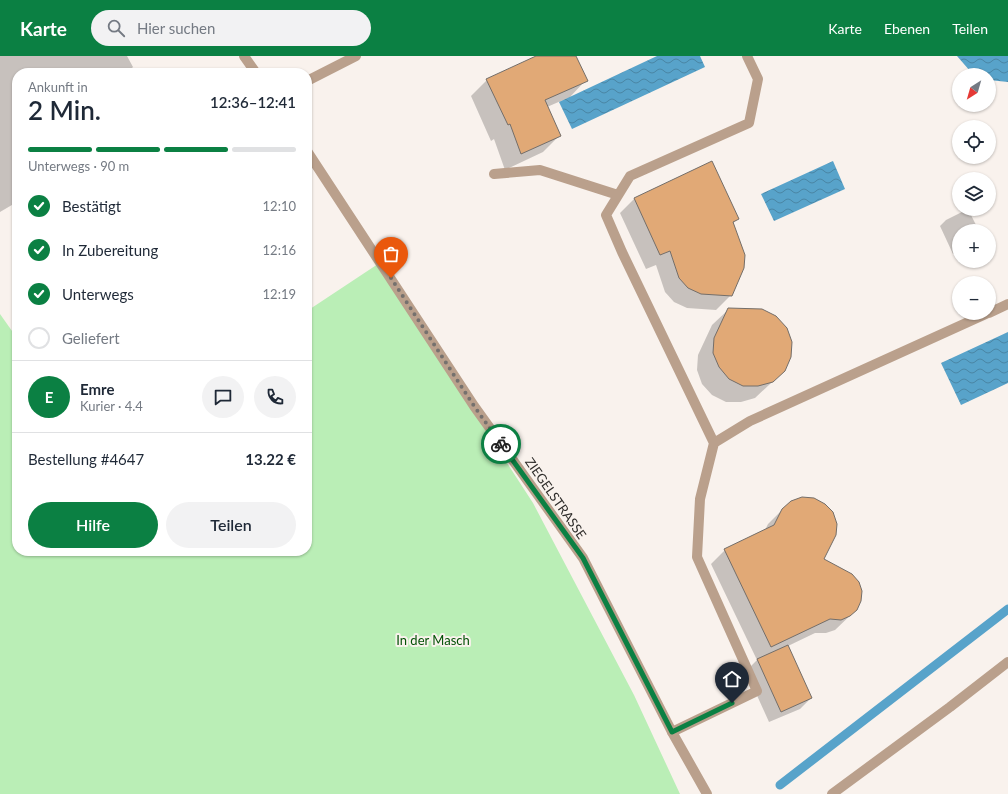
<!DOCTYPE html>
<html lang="de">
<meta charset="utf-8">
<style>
body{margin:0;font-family:Lato,sans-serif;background:#f2f2f3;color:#1f2937;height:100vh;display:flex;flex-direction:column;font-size:15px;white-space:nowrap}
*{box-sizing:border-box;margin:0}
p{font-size:13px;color:#747a83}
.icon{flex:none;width:22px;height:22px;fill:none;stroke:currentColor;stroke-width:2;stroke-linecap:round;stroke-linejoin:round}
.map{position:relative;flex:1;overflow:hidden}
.panel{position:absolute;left:12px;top:12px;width:300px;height:488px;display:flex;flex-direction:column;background:#fff;border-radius:16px;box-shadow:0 1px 3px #0004}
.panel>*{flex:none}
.needle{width:26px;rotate:217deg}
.tools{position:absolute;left:952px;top:12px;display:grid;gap:8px}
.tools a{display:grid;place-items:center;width:44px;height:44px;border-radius:50%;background:#fff;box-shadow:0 1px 3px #0004;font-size:20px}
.pin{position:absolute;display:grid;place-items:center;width:34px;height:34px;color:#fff;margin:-41px -17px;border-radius:50% 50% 50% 0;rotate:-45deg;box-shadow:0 0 4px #0007}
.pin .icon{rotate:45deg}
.courier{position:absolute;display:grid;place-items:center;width:40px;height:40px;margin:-20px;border:3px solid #0b8043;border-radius:50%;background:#fff;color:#222;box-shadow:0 1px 5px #0007}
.head em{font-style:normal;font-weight:600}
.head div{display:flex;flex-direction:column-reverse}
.head{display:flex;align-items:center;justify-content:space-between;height:68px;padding:0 16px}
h1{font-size:26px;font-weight:600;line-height:30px}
.bar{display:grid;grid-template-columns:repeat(4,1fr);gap:6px 4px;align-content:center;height:48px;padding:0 16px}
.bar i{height:5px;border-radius:3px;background:#e0e1e3}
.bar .active{background:#0b8043}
.bar p{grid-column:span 4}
.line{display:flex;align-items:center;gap:10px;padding:0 16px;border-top:1px solid #e0e1e3}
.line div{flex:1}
.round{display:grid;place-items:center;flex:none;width:42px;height:42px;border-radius:21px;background:#f2f2f3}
ol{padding:0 16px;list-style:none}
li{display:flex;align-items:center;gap:12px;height:44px}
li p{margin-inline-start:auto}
li .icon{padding:4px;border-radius:50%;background:#0b8043;color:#fff;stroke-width:4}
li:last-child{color:#747a83}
li i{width:22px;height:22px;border:2px solid #e0e1e3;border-radius:50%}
.cta{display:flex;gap:8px;margin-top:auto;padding:8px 16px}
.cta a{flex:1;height:46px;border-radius:24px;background:#0b8043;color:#fff;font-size:16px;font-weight:600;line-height:46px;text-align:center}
.cta a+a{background:#f2f2f3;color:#1f2937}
header{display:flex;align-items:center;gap:24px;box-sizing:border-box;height:56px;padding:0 20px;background:#0b8043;color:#fff}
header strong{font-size:19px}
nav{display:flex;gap:22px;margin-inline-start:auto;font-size:14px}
.search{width:280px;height:36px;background:#f2f2f3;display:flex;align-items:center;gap:10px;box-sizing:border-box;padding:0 14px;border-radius:22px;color:#747a83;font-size:15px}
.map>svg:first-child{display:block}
</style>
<header>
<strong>Karte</strong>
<div class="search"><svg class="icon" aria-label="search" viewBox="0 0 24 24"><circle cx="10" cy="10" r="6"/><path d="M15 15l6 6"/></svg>Hier suchen</div>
<nav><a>Karte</a><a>Ebenen</a><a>Teilen</a></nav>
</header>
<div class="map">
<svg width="1008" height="738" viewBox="0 0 1008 738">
<defs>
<pattern id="water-waves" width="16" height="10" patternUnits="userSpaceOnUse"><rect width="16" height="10" fill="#58a3ca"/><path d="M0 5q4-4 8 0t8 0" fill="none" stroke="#4985a4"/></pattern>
</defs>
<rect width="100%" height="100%" fill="#f9f2ed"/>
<path fill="#baeeb6" d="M378,208L533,447L634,639L680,738H0V258L17,282V495H307V255Z"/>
<path fill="url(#water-waves)" d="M657,0H700L705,11L572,73L559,46Z
M957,0H1008V26L989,24V19H978L970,15Z
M833,105L845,133L774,165L761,138Z
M1008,276V327L961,349L941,307Z"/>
<path fill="#0003" d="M0,0H127L133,11L127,17H17V146L0,156Z
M539,0H575L586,24L570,41L547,51L560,79L543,96L505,114L494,83L491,85L471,40L487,24Z
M711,106L738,163L732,168L731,239L716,254L687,252L674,246L665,236L656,209L646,213L620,157L634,143Z
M968,153L979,175H959V195L953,198L940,170L946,164Z
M729,253L784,315L755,342L741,346H726L712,339L702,328L697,314L698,299L712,269Z
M17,287V297L13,291Z
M17,311V321L13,315Z
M782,454L823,504L857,553L835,574L826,577H815L788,590L811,642L800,653L769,666L746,615L757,604L711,508L725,494L765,474L768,468Z"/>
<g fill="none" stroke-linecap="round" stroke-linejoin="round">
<path stroke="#58a3ca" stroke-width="9" d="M780,729L1008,553"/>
</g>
<path fill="#e1a976" stroke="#746e69" d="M536,0H576L588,25L545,44L561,80L521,98L510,68L508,69L486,23Z
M712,105L739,163L733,166L745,199L744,212L732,240L701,238L688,232L679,222L670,195L660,199L634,142Z
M728,252L762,253L776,260L787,272L792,286L791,301L785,315L773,326L758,330H743L729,323L719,311L713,297L714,282Z
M802,441L814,442L825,448L833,456L837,468L836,479L824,503L852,518L859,526L862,535L861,545L857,554L850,560L841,564L830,563L771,591L724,493L774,469L782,453L791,445Z
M788,589L812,642L781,656L757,603Z"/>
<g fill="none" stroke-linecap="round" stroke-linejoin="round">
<path stroke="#baa08c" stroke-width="10" d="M307,25L356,0
M494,118L540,114L618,139
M989,257L1008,248
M714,387L622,196L606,159L630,120L749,67L758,23L747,0
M672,676L757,635L697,501L700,443L714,387L750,365L988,257
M832,738L950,651L1008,606"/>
<path stroke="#baa08c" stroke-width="10" d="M244,0L256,17
M307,95L474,350L583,502L672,676L707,738"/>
</g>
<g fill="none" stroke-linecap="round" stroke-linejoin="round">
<path stroke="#75716e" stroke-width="4" stroke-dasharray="0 7.2" d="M391,222L474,350L501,388"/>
<path stroke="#0b8043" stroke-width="5" d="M501,388L583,502L672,676L732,647"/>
</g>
<g text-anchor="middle" stroke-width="4" stroke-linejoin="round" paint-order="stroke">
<g font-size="13" fill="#2e2c2a" stroke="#f9f2ed">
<text transform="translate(556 442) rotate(55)" y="5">ZIEGELSTRASSE</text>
</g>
<g font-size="13" fill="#035106" stroke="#f9f2ed">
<text x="433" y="589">In der Masch</text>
</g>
</g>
</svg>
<div class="tools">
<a><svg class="needle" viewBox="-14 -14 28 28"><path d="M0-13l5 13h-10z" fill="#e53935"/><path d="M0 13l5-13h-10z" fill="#747a83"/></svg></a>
<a><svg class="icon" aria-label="locate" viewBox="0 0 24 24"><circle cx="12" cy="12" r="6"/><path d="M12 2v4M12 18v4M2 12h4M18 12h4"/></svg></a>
<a><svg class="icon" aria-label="layers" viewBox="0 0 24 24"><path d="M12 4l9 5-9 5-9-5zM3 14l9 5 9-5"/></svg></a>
<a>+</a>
<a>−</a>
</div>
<div class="pin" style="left:391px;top:222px;background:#ea580c"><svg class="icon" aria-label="bag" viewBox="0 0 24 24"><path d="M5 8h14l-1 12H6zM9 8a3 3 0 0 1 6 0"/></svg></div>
<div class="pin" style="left:732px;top:647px;background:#1f2937"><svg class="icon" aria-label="home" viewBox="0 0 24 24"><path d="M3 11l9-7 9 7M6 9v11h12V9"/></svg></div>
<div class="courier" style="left:501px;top:388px"><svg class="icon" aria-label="bike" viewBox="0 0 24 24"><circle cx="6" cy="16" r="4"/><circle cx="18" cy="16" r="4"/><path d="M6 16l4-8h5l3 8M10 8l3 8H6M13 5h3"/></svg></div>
<section class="panel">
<div class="head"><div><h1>2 Min.</h1><p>Ankunft in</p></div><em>12:36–12:41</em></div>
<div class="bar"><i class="active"></i><i class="active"></i><i class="active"></i><i></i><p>Unterwegs · 90 m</p></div>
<ol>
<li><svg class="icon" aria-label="check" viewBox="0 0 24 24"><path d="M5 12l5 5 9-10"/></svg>Bestätigt<p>12:10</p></li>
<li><svg class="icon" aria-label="check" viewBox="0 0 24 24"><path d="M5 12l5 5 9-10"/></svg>In Zubereitung<p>12:16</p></li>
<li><svg class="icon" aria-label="check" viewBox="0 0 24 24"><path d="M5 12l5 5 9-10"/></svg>Unterwegs<p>12:19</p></li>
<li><i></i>Geliefert</li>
</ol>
<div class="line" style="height:72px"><b class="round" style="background:#0b8043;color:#fff">E</b><div><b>Emre</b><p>Kurier · 4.4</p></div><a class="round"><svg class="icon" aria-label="chat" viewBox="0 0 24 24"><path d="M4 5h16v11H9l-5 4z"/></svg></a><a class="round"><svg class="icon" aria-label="phone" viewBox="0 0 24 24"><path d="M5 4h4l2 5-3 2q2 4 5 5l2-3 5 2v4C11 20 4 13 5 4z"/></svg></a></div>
<div class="line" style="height:52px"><div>Bestellung #4647</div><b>13.22 €</b></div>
<div class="cta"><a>Hilfe</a><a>Teilen</a></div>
</section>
</div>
